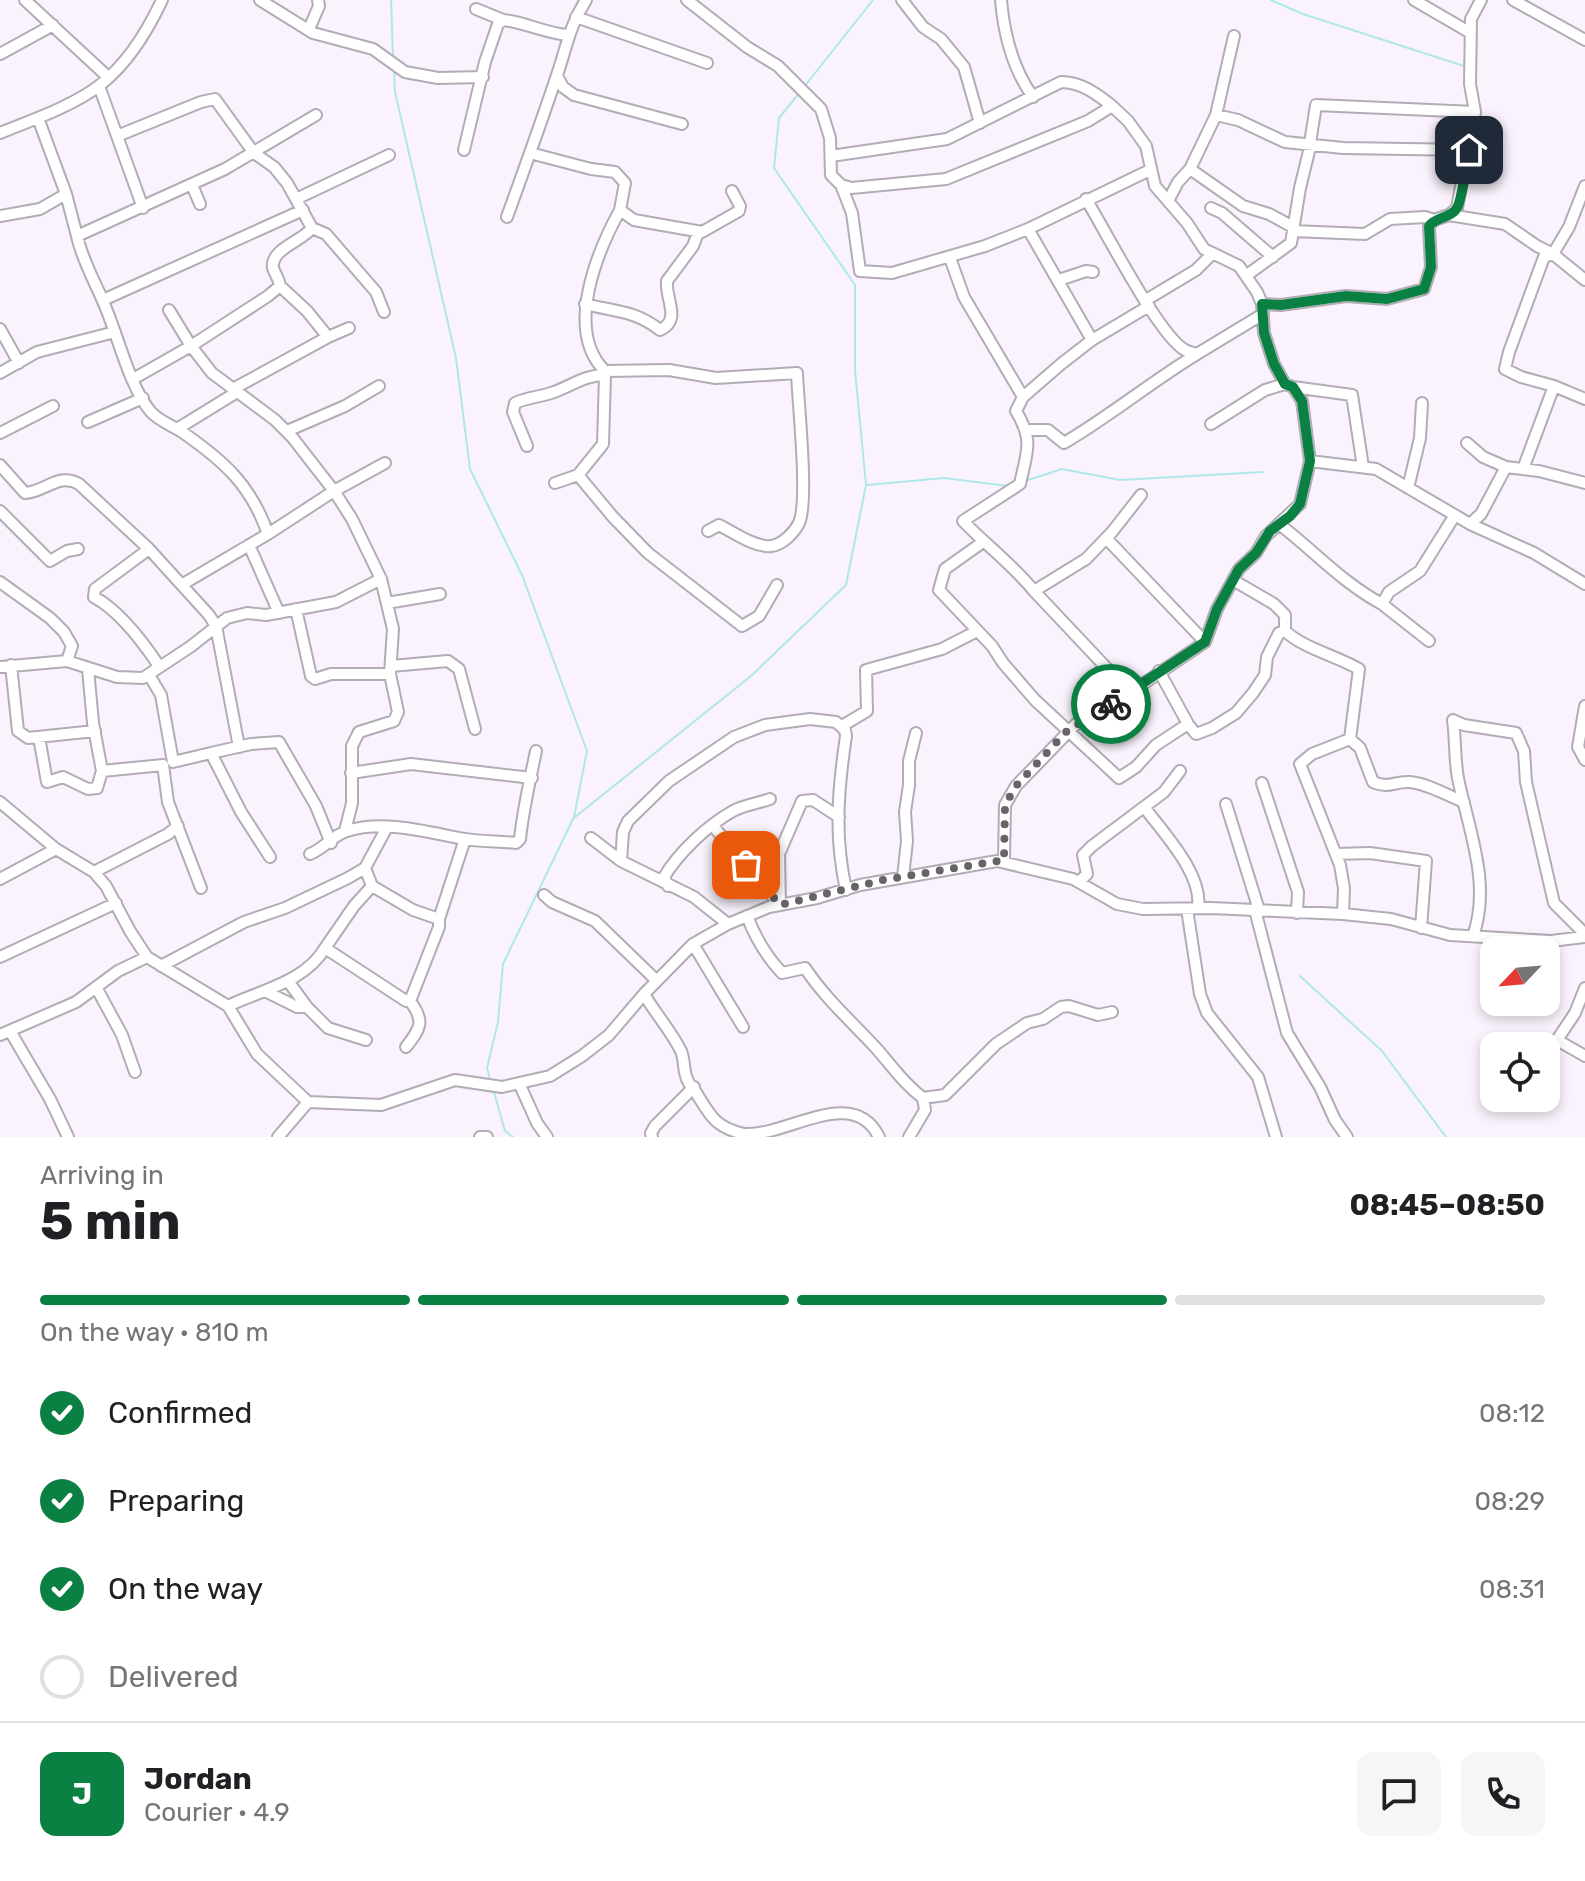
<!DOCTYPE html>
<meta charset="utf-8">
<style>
body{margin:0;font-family:Rubik,sans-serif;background:#f6f6f6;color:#202124;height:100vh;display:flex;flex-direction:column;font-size:30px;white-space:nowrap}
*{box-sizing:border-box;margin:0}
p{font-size:26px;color:#757577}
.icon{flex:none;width:44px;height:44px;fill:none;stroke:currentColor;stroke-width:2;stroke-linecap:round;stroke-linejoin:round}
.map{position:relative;height:1137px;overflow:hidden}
.panel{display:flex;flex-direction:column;background:#fff;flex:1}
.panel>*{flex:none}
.needle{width:52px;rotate:244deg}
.fabs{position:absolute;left:1480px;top:936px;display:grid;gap:16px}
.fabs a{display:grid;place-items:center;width:80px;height:80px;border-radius:16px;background:#fff;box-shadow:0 4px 12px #0003;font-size:40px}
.pin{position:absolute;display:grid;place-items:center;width:68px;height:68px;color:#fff;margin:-34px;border-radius:16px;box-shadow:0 4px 12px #0006}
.courier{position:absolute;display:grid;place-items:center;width:80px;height:80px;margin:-40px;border:6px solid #0b8043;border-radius:50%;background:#fff;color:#222;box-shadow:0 2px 10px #0007}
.head em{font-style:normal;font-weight:700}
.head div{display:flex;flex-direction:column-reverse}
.head{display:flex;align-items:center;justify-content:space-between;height:136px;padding:0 40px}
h1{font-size:52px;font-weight:700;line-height:60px}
.bar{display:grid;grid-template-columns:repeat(4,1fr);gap:12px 8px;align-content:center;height:96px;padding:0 40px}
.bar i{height:10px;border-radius:6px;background:#e0e0e0}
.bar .current{background:#0b8043}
.bar p{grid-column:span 4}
.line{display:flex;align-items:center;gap:20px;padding:0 40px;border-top:2px solid #e0e0e0}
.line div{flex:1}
.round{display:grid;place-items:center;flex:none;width:84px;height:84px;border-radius:16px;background:#f6f6f6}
ol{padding:0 40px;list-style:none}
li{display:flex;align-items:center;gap:24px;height:88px}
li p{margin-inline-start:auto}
li .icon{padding:8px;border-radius:50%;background:#0b8043;color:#fff;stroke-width:4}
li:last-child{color:#757577}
li i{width:44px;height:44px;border:4px solid #e0e0e0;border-radius:50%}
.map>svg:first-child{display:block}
</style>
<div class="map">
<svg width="1585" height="1137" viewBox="0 0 1585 1137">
<rect width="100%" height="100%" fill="#faf2fc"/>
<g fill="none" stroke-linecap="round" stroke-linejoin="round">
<path stroke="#aee8eb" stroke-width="2" d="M391,0L393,56
M1271,0L1303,14L1464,66
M394,71L395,92L456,358L470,469L522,575L587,751L574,817L503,964L498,1022L487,1068L491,1082
M804,87L873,0
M1025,481L1062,469L1120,480L1263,472
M867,485L944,478L1008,486
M575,817L751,676L846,585L866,485L855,370V285L774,168L779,118L800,92
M1300,976L1382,1051L1446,1137
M494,1092L505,1131L513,1137"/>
<defs>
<path id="minor" d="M25,0L108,77
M260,0L313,33L373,49L405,72L438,78L483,77
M687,0L747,47L778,66L821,109L830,138L831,175L841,185L851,188L946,179L1088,121L1112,106L1128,121L1146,146L1155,186L1187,223L1204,249L1239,266L1257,292L1262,304L1264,333L1274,364L1285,384L1293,387L1302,401L1310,461L1300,504L1266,536L1256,553L1239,569L1217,609L1205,642L1125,696L1077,723L1016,786L1005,805L1004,860
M902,0L923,27L941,39L964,67L980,123
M1001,0C1004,35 1012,68 1033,97
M1414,0L1469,32
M1513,0L1585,40
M476,9L503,20
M576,17L707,63
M309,29L319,6L318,0
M0,54L53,25
M557,76L563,87L574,95L682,124
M99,86L143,208
M1216,115L1234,36
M38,118L66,194L77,236L225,169L316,115
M0,133C32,120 73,106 100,85C127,64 148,30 162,0
M117,136L201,102L215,99L254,153L274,167L287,183L312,228L326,234L376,292L384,312
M1310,143L1316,105L1475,112
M464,150L485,62L498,24L503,20C524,22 545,33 567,35
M530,153L591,169L615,172L625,183L620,210L634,220L702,232L739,211L740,206L732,191
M831,156L947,139L1061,82C1081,82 1097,94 1112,106
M1190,169L1243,206L1269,214L1293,227
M192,185L200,204
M841,185L852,213L860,271L892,273L985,246L1028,229L1150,170
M296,199L389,155
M1086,199C1105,230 1159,336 1185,350C1189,352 1193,353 1197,354L1263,314
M1168,201L1178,182L1190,169L1216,115L1238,120L1285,142L1343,148L1469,150
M1211,208L1222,213L1273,257
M1449,215L1457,208L1475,112L1470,84L1471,19L1481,0
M0,216L40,209L66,194
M507,217C524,170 541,123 557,75C567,46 569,27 586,0
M1028,229L1092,340
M1293,231L1365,234L1390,219L1425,217L1434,220
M77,236C82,259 93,278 102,299C117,331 129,387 151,412C159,421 173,426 182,432C224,461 251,485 268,534L183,584
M950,258L964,297L1023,397
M1247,275L1291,243L1300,188L1311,143
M1059,280L1086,271L1093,272
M103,300L303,210
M1146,300L1196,270L1211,255
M585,304C616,312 634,310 660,330C682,320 665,299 667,281L693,246L698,233
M1262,304L1281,305L1346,296L1387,299L1424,289L1431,267L1429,226L1434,220L1449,215L1505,224L1537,246L1553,254L1585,280
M169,310L191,346L268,296L280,286C279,279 275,274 273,268C270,249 303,241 312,228
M0,329L19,363
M328,337L349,328
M605,371L669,370L716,378L797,373C798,403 809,501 799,523C794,533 782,545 771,546C756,548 733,532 719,525L708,531
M0,373L37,352L115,332
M133,379L191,346L212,373L275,420L292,437L334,491L352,519L381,579
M1554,386L1585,399
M1293,387L1352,395L1363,467
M233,389L328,337L307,311L280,286
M88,422L143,398
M1211,424L1265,390L1285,384
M177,429L237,392
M1027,430H1048L1064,443C1110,416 1151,382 1197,354
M287,431L345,406L379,386
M0,433L53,406
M1467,443L1483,457L1506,467
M527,446L513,412L515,403C528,397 541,397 554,392C573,385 585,375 605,375V371C564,331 597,252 620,210
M1310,461L1376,469L1470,524L1481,514L1506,467L1539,471L1585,483
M0,465L25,493C45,492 59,472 79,484L149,549L209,615L216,626L239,747
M1523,469L1554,386L1521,377L1505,369L1509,352L1544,257L1553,254L1569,227L1585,186
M578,475L613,517L648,553L742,626L759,616L777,585
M555,483L578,475L603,444L605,375
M1408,488L1420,438L1422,403
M0,511L50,561L67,551L78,549
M1279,524C1313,550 1344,584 1382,604L1389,592L1420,571L1455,515
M1470,524L1534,553L1585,584
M268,534L334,491L385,463
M1106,538L1205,642
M983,542L945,569L939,590L992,646L1003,663L1035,700L1119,778L1136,767L1156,745L1188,724L1159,671
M249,545L279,613
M149,549L95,589L94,597C120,611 143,642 159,666
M1233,580L1274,604L1285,615V631C1303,648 1337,656 1359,669L1350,739L1312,754L1300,764L1340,865L1344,888L1343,914
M0,582L50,618L64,632L72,646L67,661
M1034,591C1013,565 986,545 963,521L1020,484C1027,451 1034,441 1016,411L1023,397L1061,364L1092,340L1149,306
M387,603L440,594
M1382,604L1429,641
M296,609L311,676L315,679L331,674H390
M11,665L18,731L28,738L95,731
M391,666L448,661L459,669L475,729
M0,667L67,661L117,677L143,678L190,647L227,618L247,613L266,615L336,602L381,579L393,629L390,674L398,712L394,721L359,732L352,746V803L345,831
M88,669L93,723L102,771L163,765L168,802L201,888
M149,675L161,695L173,762L211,753
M1125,696L1117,679L1034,591L1086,559L1112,532L1141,495
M1585,706L1578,747L1585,760
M1188,724L1196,734L1212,728L1236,713L1253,693L1265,675L1267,657L1279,633L1285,631
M842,726L867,711L866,670L942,649L977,631
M39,737L47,782L63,777L88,789L97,788L102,771
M1350,739L1360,748L1373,782C1391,789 1393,781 1410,782C1429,784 1446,795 1464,802
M351,773L411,764L532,778
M1262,783L1298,892L1297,913
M0,802L56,849L94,872L106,886L130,931L147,957L228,1006L257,1054L308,1102L381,1105L455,1080L502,1087L550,1076L582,1056L609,1035L644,994L693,944L728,924L769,907L817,898L860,885L997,861L1073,879L1117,904L1143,909L1211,908L1343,914L1391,919L1450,935L1551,941L1585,937
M1226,804L1259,910
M1145,808C1164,834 1203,874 1198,908
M713,826L780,905L779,854L802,801L813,800L839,817
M591,838L621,861L694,897L728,924
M310,854C325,848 333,835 347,831C383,820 423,831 459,838C477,842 497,841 516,843L520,839C523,809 530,780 536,751
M1336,854L1370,853L1426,861L1421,928
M270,857L241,812L211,753L251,744L279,742L316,806L331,843
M621,861L623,832L628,821L669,781L734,737L765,725L810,719L836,722L845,730L846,736C838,790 834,835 846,890
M94,872L168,834L178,826
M903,877L907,841L905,812L909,785V761L916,733
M0,879L56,849
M1079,882L1087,874L1083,855L1092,846L1164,792L1180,771
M668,886L664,877C679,852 708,825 733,811C744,805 759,803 770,799
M544,895L552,902L595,921L657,981
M1187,909L1200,994L1207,1013L1258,1077L1276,1137
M1255,910L1287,1033L1320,1087L1335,1120L1347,1137
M747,916C755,937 766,956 782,973L805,968C825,998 851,1021 876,1048C892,1066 904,1084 923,1098L925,1110L909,1137
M439,919L465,839
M1473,936C1491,886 1470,833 1459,783C1454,762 1456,741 1453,720L1464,725L1516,733L1524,751L1526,782L1554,903L1585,934
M693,944L743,1027
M325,948L354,906L372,886L365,868
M0,957L116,903
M161,966L244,922L285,908L348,878L365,868L386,829
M96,987L122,1035L135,1072
M1585,988L1575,1013L1557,1040L1585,1056
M265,991L297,1007H307L288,981
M1488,993L1494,971
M644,994C655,1013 671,1031 681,1051C685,1060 683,1073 688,1081C689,1085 693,1087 695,1091C710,1115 714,1127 744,1134C786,1137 853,1084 879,1137
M228,1006C261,990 305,982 325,948L406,1001H410L439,927V919L413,910L372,886
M307,1007L328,1028L366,1040
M10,1031L50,1099L68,1137
M0,1035L76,1002L118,971L147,957
M406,1047C421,1028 425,1021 410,1001
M519,1083L537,1123L547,1137
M923,1098L945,1095L996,1044L1027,1023L1043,1019L1061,1007L1069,1006L1098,1015L1112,1012
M278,1137L308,1102
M480,1137H487
M652,1137L651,1133L655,1126L694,1087"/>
</defs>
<use href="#minor" stroke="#b3abb5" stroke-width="14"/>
<use href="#minor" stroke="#fff" stroke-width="10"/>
</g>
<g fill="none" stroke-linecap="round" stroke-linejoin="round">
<path stroke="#686369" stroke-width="8" stroke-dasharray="0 14.4" d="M746,865L780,905L883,880L1004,860L1005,805L1016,786L1067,731L1111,704"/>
<path stroke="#0b8043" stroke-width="10" d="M1111,704L1205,642L1217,609L1239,569L1256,553L1270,531L1290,516L1300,504L1310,461L1302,401L1293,387L1285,384L1274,364L1264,333L1262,304L1281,305L1346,296L1387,299L1424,289L1431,267L1429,226C1436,217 1451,218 1457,208C1462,200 1467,162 1469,150"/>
</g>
</svg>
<div class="fabs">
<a><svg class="needle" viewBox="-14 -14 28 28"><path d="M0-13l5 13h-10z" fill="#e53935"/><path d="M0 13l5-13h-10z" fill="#757577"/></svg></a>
<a><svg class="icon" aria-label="locate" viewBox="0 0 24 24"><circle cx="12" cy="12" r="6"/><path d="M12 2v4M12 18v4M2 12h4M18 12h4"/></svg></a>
</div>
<div class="pin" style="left:746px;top:865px;background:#ea580c"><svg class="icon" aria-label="bag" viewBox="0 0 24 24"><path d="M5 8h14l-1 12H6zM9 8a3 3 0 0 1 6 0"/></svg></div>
<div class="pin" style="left:1469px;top:150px;background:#1f2937"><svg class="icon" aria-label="home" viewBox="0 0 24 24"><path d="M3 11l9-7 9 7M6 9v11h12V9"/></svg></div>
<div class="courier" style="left:1111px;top:704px"><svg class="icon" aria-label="bike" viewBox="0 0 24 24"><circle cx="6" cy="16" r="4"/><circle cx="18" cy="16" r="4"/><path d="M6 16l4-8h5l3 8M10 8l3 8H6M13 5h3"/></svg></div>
</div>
<section class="panel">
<div class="head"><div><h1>5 min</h1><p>Arriving in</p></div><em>08:45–08:50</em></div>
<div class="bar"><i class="current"></i><i class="current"></i><i class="current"></i><i></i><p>On the way · 810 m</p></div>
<ol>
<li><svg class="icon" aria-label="check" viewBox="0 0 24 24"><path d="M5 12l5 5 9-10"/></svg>Confirmed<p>08:12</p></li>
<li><svg class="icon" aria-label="check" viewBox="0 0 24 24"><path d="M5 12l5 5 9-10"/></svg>Preparing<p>08:29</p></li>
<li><svg class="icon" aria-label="check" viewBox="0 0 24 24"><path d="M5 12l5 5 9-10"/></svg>On the way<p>08:31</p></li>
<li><i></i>Delivered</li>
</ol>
<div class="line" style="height:144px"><b class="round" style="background:#0b8043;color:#fff">J</b><div><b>Jordan</b><p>Courier · 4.9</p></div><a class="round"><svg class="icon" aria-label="chat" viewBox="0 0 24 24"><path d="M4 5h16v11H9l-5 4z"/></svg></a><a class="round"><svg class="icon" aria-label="phone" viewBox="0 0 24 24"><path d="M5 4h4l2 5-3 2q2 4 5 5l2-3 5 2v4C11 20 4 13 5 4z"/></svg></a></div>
</section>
